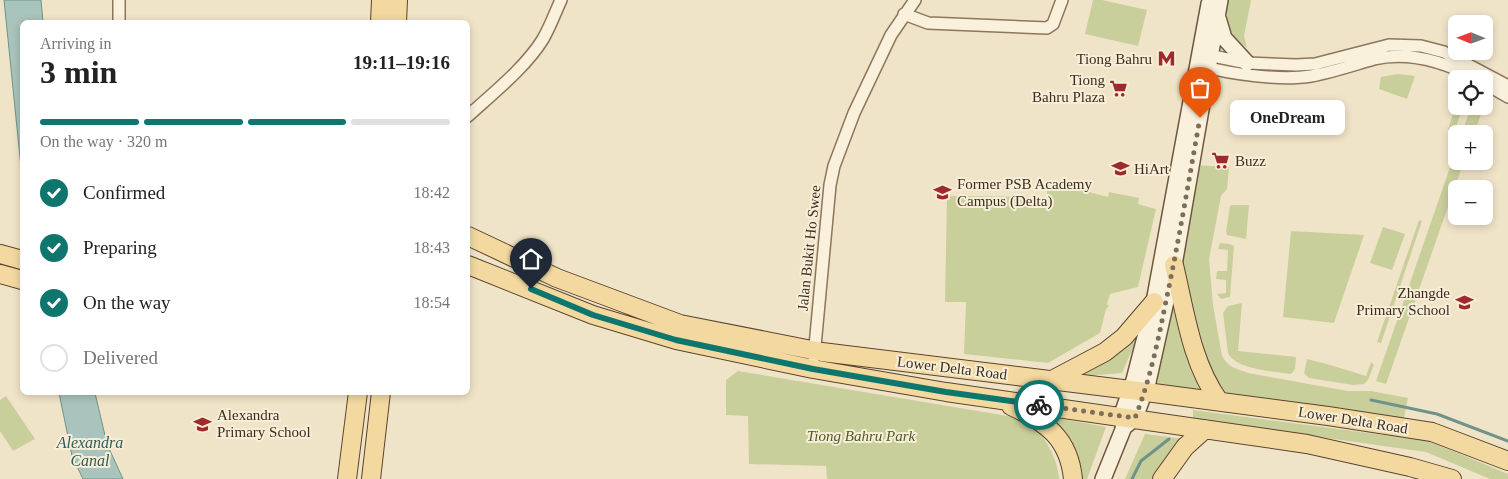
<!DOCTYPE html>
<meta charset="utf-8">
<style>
body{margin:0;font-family:Georgia,serif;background:#f2f2f2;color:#222;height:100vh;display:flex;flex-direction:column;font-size:19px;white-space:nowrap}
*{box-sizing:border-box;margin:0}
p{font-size:16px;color:#767676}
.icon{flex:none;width:28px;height:28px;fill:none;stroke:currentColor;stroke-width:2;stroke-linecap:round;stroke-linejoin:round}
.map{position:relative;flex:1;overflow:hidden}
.sheet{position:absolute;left:20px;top:20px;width:450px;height:375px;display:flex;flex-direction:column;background:#fff;border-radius:8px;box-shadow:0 2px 8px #0003}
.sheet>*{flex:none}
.needle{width:32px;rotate:271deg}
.fabs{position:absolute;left:1448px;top:15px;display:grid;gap:10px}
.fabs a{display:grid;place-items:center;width:45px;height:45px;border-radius:8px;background:#fff;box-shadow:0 2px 8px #0003;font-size:25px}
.pin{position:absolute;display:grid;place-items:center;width:42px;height:42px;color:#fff;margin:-51px -21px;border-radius:50% 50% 50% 0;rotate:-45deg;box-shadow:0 0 5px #0007}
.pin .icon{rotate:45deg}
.courier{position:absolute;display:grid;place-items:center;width:50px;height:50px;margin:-25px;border:4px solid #0f766e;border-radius:50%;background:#fff;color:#222;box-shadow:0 1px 6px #0007}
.bubble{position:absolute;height:35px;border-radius:8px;background:#fff;box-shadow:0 2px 8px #0003;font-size:16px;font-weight:800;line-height:35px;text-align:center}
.headline em{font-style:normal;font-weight:800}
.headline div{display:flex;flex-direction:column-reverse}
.headline{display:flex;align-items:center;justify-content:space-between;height:85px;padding:0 20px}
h1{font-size:32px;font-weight:800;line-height:38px}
.bar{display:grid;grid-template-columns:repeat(4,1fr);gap:8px 5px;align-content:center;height:60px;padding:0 20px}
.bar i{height:6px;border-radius:4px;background:#e0e0e0}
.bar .on{background:#0f766e}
.bar p{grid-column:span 4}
ol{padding:0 20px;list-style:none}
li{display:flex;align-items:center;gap:15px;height:55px}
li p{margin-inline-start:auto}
li .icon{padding:5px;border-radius:50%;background:#0f766e;color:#fff;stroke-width:4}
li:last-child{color:#767676}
li i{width:28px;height:28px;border:2px solid #e0e0e0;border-radius:50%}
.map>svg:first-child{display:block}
</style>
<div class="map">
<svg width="1508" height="479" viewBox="0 0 1508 479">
<rect width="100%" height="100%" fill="#f0e4c8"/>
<path fill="#c9cf9b" d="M1093,0H1102L1147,10L1138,46L1085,34Z
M1228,0H1251L1244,36L1247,48C1228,34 1225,23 1228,0Z
M1398,74L1415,76L1407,99L1379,89L1381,77Z
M1456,104V106H1463L1456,127L1453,130H1448Z
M1471,106H1484L1474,134H1462Z
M1456,150V161H1464L1386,384L1376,381Z
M1193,165L1229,167L1227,189L1221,196L1209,259L1213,305L1222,356C1228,367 1237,369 1248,373L1348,391H1371L1408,398L1403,423L1156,390Z
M1047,187H1070L1108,197L1109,192L1139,198L1138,204L1156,209L1138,287L1110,294L1107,304L1109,306L1106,309L1100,333L1048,363L964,354L966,302H945L947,196L1047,197Z
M1232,205H1249L1246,239L1227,235L1226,232L1230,206Z
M1419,220L1422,221L1381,343L1377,342Z
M1383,227L1405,234L1392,270L1370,263Z
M1291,231L1364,235L1334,323L1283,317Z
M1220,243L1229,244L1234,246L1230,297L1221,299L1217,294L1226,293V280L1216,279L1217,271H1227L1228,250L1218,249Z
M1242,303L1238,351L1296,357L1295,369L1291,374C1274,371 1236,370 1228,353L1223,313L1228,306Z
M1144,323L1122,373L1073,377Z
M1307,359L1327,364L1366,376L1371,362L1374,365L1368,380L1364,384L1353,385L1309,378L1304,373Z
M738,371L1014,417C1020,419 1027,422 1032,426C1047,438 1058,461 1059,479H827L826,466L749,464L748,416L726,415V380Z
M6,396L35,439L13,451L0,431V400Z
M1193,410L1429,441L1508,474V479H1490L1426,452L1193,419Z
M1041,415L1106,427L1087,479H1072Z
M1145,434L1185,439L1155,479H1125Z"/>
<path fill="#a9c4bc" stroke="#6f938a" d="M4,0H41L43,22H22V177Z
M59,393H95L107,444L123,479H83L72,456Z"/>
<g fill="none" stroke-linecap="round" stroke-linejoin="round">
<path stroke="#6f938a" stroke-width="3" d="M1371,400L1437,414L1508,441
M1132,479L1141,461L1169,439"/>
<defs>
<path id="street" d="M904,14L928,23L1047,28L1053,24L1062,0
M119,22V0
M1203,54L1247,63L1296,65L1315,64L1389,45L1421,46L1444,52L1508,86
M1201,66C1232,74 1280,81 1311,76C1333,72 1353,65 1374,59C1409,51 1445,62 1477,79
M1484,83L1508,97
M468,116C492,94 526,67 543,39C550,27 555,13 561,0
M814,357L830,185L834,166L854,113L891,35L915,0"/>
<path id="secondary" d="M1218,18L1224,38L1247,63
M1124,427L1121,417L1134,380L1154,302L1209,4
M1103,479L1124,427L1135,418L1148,382L1174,265L1220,0"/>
<path id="primary" d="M380,22L381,0
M397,22L398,0
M468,236L557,278L680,324L822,352L1131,390L1328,416L1432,432L1508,461
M0,254L22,260
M468,265L593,315L676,340L813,369L946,392L1307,444L1410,467L1452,479
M1174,265C1185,311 1191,362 1219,401
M0,274L22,280
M1052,380L1105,352L1124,337L1154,302
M1011,406C1046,422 1069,438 1073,479
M347,479L358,392
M371,479L381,392
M1162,479L1185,447L1205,429"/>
</defs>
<use href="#street" stroke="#8d765c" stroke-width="14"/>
<use href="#secondary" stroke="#6f573f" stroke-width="18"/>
<use href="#primary" stroke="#5b4430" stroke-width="20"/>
<use href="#street" stroke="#faf1dc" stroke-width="11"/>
<use href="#secondary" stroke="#faf1dc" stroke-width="15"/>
<use href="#primary" stroke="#f3d9a0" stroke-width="18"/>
</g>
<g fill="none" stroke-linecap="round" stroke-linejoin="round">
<path stroke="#7c6e5b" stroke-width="5" stroke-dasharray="0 9" d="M1039,405L1135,418C1150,380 1158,341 1166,301C1179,240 1189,179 1200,118"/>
<path stroke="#0f766e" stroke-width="6" d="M531,289L593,315L676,340L813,369L946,392L1039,405"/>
</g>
<defs>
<symbol id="metro-bare" viewBox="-9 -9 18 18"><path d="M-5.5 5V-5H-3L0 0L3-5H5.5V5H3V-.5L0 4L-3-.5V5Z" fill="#9e2a2b" stroke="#f7eed8" stroke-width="2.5" paint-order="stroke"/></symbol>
<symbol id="supermarket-bare" viewBox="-9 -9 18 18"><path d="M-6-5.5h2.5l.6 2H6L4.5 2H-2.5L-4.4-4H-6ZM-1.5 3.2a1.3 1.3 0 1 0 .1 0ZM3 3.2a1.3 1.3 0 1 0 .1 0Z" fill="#9e2a2b" stroke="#f7eed8" stroke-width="2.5" paint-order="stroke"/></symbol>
<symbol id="school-bare" viewBox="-9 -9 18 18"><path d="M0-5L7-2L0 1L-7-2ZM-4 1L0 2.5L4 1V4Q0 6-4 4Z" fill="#9e2a2b" stroke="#f7eed8" stroke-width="2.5" paint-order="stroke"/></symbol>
<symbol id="university-bare" viewBox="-9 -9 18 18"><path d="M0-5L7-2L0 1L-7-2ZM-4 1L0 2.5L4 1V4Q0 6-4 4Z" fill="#9e2a2b" stroke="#f7eed8" stroke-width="2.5" paint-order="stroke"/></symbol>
</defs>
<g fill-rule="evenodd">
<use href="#metro-bare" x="1154" y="46" width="25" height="25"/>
<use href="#supermarket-bare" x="1106" y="76" width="25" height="25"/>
<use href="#supermarket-bare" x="1208" y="148" width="25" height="25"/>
<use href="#school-bare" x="1108" y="156" width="25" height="25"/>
<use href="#university-bare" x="930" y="180" width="25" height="25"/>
<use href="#school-bare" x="1452" y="290" width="25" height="25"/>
<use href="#school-bare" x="190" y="412" width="25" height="25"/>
</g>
<g text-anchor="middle" stroke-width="4" stroke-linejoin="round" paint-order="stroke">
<g font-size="15" fill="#3d2e20" stroke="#f7eed8" text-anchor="start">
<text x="1152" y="64" text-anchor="end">Tiong Bahru</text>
<text x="1105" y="85" text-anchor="end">Tiong<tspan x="1105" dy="17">Bahru Plaza</tspan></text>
<text x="1235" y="166">Buzz</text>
<text x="1134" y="174">HiArt</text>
<text x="957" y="189">Former PSB Academy<tspan x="957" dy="17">Campus (Delta)</tspan></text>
<text x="1450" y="298" text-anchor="end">Zhangde<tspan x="1450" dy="17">Primary School</tspan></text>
<text x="217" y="420">Alexandra<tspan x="217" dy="17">Primary School</tspan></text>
</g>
<g font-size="15" fill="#3d2e20" stroke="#f7eed8">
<text transform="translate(809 248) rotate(-84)" y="5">Jalan Bukit Ho Swee</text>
<text transform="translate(952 368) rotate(7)" y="5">Lower Delta Road</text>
<text transform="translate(1353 420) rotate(9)" y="5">Lower Delta Road</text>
</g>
<g font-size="15" font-style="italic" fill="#4d5a26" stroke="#f7eed8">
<text x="861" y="441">Tiong Bahru Park</text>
</g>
<g font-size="16" font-style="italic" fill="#2f5d5a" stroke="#f7eed8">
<text x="90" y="448">Alexandra<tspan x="90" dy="18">Canal</tspan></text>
</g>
</g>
</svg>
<div class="fabs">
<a><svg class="needle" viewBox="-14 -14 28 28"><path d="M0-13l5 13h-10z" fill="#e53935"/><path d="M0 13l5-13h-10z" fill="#767676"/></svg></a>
<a><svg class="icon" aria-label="locate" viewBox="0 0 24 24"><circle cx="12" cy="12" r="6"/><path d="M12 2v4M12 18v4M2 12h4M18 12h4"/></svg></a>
<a>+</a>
<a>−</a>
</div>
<div class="pin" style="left:1200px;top:118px;background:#ea580c"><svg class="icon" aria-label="bag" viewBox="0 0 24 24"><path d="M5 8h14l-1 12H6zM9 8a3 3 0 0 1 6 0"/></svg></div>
<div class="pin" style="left:531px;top:289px;background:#1f2937"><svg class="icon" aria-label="home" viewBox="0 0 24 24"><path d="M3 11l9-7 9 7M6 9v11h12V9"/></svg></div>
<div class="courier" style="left:1039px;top:405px"><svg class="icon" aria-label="bike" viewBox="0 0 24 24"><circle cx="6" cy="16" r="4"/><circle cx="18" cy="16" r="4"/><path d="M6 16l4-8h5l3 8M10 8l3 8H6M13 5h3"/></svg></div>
<div class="bubble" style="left:1230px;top:100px;width:115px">OneDream</div>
<section class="sheet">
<div class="headline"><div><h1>3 min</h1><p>Arriving in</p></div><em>19:11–19:16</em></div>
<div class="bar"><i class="on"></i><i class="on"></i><i class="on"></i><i></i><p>On the way · 320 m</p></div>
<ol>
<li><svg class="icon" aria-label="check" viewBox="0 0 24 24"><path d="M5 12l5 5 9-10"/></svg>Confirmed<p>18:42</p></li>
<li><svg class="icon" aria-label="check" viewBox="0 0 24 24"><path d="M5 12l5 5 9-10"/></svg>Preparing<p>18:43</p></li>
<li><svg class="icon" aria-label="check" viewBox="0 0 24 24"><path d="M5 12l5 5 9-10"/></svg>On the way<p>18:54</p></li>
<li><i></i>Delivered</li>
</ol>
</section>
</div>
